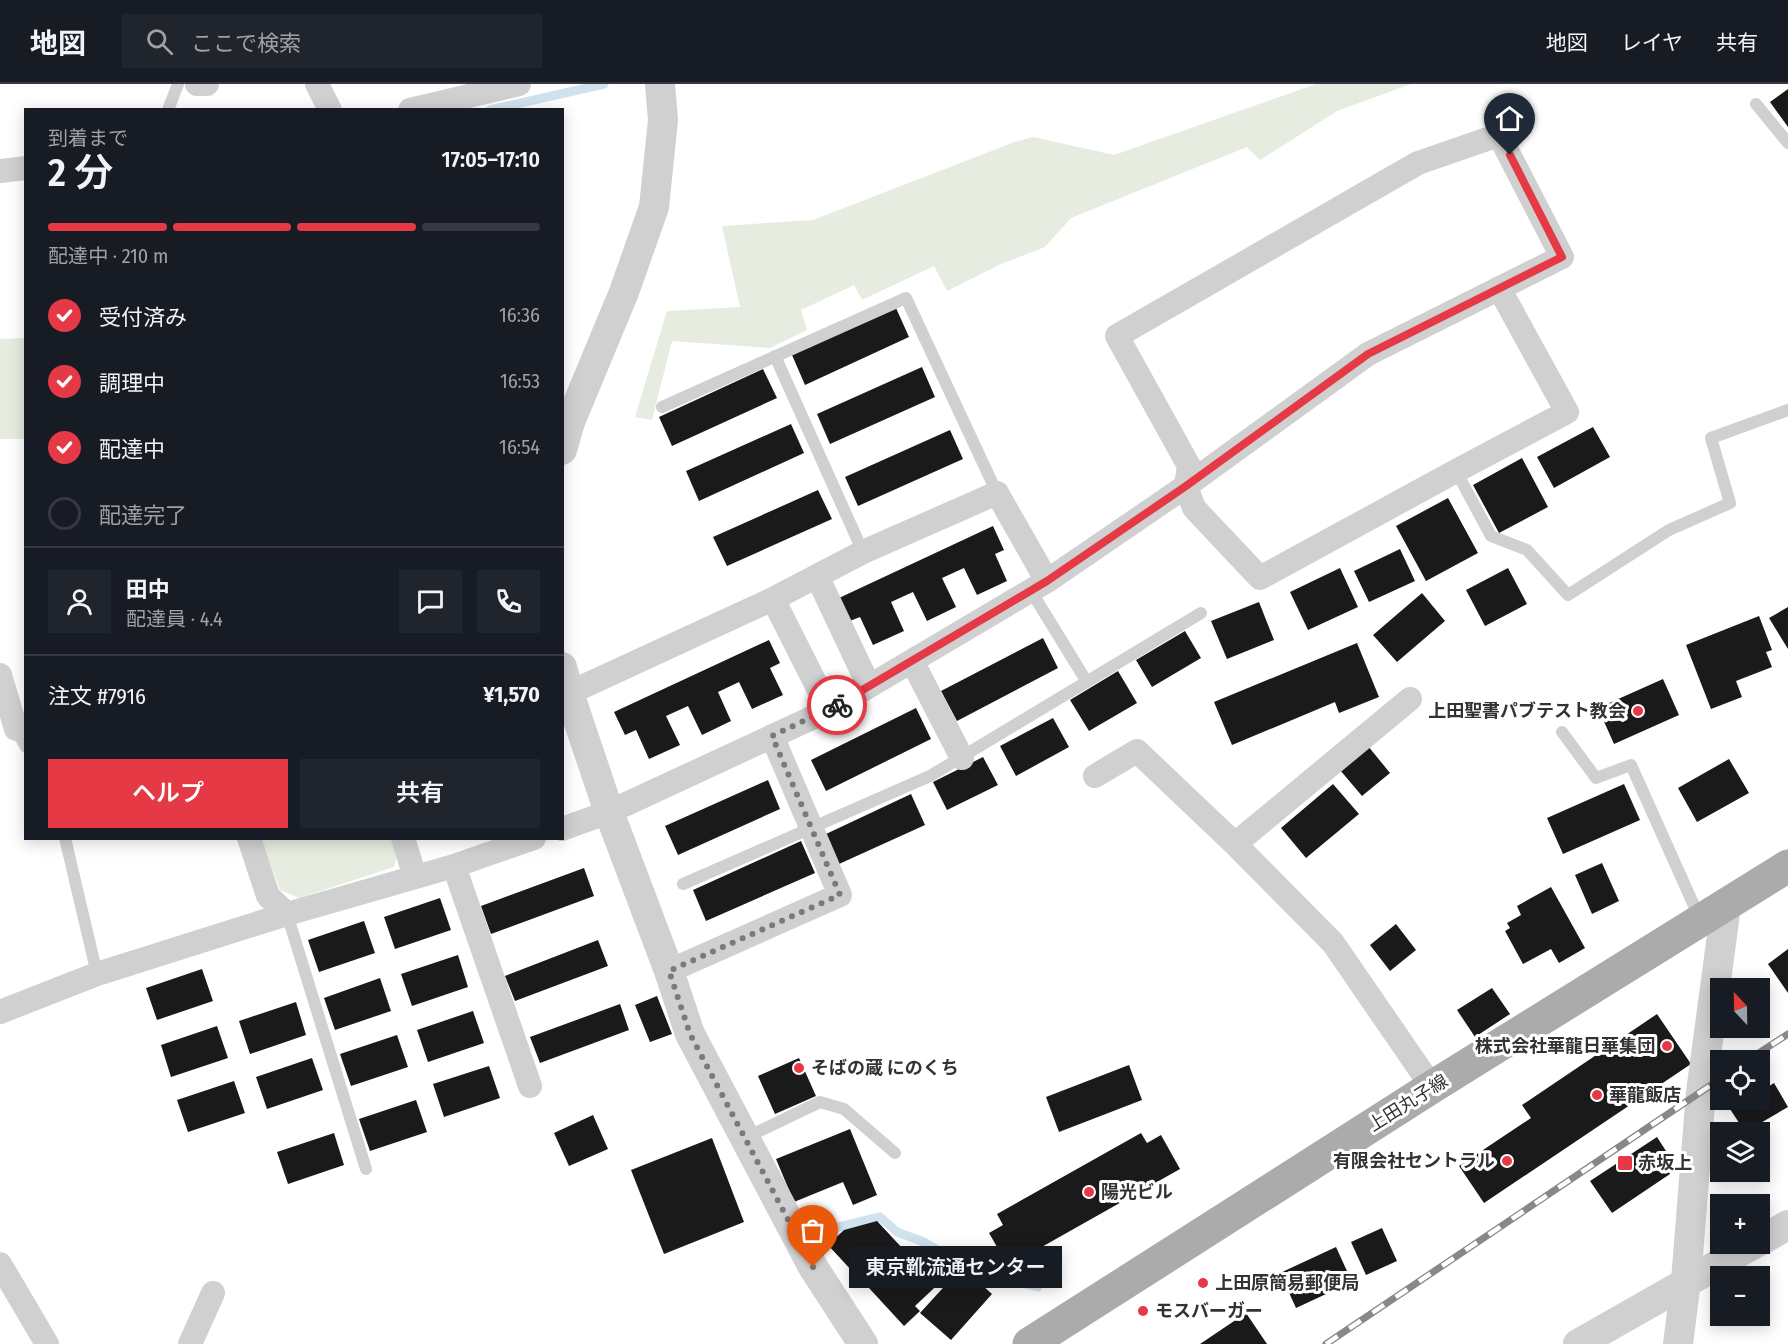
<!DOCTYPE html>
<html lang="ja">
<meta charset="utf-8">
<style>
body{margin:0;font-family:"Fira Sans Condensed","Noto Sans JP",sans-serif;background:#20242c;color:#f1f3f6;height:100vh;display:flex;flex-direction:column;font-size:22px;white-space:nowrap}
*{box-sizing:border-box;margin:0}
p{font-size:20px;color:#9ea1a6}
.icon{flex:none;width:33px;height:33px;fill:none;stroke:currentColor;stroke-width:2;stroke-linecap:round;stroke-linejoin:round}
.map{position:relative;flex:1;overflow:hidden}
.details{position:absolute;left:24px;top:24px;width:540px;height:732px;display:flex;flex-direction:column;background:#171b24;border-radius:0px;box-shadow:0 3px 15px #0003}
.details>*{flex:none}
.needle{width:39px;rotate:338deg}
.tools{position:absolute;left:1710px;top:894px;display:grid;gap:12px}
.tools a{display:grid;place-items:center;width:60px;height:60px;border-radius:0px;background:#171b24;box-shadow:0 3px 15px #0003;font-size:30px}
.pin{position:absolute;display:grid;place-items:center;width:51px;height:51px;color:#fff;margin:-62px -26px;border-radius:50% 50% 50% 0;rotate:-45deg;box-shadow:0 0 6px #0007}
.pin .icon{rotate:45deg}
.courier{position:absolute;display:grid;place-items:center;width:60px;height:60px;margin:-30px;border:4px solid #e63946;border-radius:50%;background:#fff;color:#222;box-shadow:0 2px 8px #0007}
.bubble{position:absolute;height:42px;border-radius:0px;background:#171b24;box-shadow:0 3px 15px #0003;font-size:20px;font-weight:600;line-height:42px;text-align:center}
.headline em{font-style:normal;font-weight:600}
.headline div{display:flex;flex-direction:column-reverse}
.headline{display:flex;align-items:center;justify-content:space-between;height:102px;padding:0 24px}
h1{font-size:39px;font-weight:600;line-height:45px}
.bar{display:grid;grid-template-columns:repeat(4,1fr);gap:9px 6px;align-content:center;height:72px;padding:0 24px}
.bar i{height:8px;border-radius:4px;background:#363941}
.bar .active{background:#e63946}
.bar p{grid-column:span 4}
.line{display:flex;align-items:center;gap:15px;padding:0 24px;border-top:2px solid #363941}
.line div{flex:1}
.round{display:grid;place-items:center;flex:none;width:63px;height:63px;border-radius:0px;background:#20242c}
ol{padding:0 24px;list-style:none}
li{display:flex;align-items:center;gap:18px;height:66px}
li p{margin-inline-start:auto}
li .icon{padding:6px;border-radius:50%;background:#e63946;color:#fff;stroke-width:4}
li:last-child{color:#9ea1a6}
li i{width:33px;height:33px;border:3px solid #363941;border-radius:50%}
.primary-button{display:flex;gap:12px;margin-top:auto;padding:12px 24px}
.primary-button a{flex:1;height:69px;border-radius:0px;background:#e63946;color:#fff;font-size:24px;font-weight:600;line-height:69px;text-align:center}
.primary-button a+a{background:#20242c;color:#f1f3f6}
header{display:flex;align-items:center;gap:36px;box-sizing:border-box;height:84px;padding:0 30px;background:#171b24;border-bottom:2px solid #363941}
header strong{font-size:28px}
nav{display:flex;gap:33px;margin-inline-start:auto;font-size:21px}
.search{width:420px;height:54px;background:#20242c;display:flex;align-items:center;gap:15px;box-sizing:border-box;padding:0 21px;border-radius:0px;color:#9ea1a6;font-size:22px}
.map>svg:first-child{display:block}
</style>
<header>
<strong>地図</strong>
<div class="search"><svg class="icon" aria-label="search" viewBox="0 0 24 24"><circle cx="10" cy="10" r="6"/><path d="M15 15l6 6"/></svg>ここで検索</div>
<nav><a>地図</a><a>レイヤ</a><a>共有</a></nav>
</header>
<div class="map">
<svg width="1788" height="1260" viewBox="0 0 1788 1260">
<rect width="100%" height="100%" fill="#fff"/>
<path fill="#e6ecdf" d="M1316,0H1411L1337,27L1260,76L1247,63L1071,134L1045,163L1001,180L947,207L934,182L862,216L854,201L801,226L807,246L770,264L672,257L652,336L635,333L667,227L740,223L722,142L813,136L1012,59L1033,53L1114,71Z
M25,254V355H0V255Z
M261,755H395L399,764L394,783L299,814L280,806Z"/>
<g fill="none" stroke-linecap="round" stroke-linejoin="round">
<path stroke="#cfe2ee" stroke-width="9" d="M490,26L604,0
M813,1149L880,1133L897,1148L924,1158L949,1173L984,1189L1038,1203"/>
</g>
<path fill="#1a1a1a" d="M1788,5V43L1770,18Z
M896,224L909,253L805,301L792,271Z
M922,283L935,313L830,360L817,330Z
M763,285L777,314L672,362L659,333Z
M791,340L804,369L699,417L686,387Z
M1593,343L1610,373L1554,404L1537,373Z
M950,346L963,375L858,422L845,393Z
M1522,374L1548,423L1499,449L1473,401Z
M818,406L832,435L727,482L713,453Z
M1448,414L1478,469L1426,497L1396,442Z
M993,442L1004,466L995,470L1007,497L977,511L964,484L942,494L956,523L927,537L913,508L891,518L904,547L873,561L860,533L850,537L839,514Z
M1400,465L1415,497L1369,518L1354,487Z
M1340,484L1358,523L1308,546L1290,508Z
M1508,484L1527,520L1485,542L1466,506Z
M1422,509L1445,537L1397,578L1373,551Z
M1259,518L1274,556L1227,575L1211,537Z
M1788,523V565L1769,534Z
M1759,532L1772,566L1766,568L1772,583L1736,597L1742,613L1711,625L1686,561Z
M1185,547L1201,574L1152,603L1136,576Z
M1043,554L1058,584L957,637L941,607Z
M769,556L780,579L770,584L783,611L752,625L739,598L718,608L731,637L702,651L688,622L666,632L680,661L649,675L636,646L625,651L614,628Z
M1357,559L1379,613L1339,629L1335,618L1232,661L1214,618Z
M1118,587L1137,619L1089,647L1070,616Z
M1663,595L1679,631L1614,660L1598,624Z
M916,624L931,655L826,707L811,676Z
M1053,634L1069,663L1016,692L1000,662Z
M1368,662L1390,689L1362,712L1340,686Z
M983,673L998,701L947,726L933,698Z
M1729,675L1749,709L1697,738L1678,704Z
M768,696L780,725L678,771L665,742Z
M1333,700L1359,730L1306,774L1281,744Z
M1624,700L1640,736L1563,770L1547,734Z
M911,710L925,741L839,780L826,750Z
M801,757L815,789L706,837L693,806Z
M1602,779L1619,817L1592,830L1575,791Z
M584,784L594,812L491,850L481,822Z
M1551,803L1585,864L1559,879L1551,865L1523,880L1505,847L1510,844L1507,839L1521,831L1517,822Z
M440,814L451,846L395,865L384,833Z
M364,837L375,869L319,888L308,856Z
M1396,840L1416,866L1390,887L1370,861Z
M598,856L608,882L515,917L505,892Z
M1788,865V909L1768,880Z
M458,871L468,903L412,922L401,890Z
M202,885L213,917L157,936L146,904Z
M380,894L391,927L335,946L324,914Z
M1492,904L1510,930L1475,953L1457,926Z
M657,912L672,950L650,958L635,921Z
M296,918L306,951L250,970L239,937Z
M620,920L629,946L540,979L530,953Z
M473,927L484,959L428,978L417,946Z
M1657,930L1691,980L1484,1119L1459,1082L1531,1034L1522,1021Z
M217,942L228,974L171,993L161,961Z
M397,951L408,983L351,1002L340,970Z
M312,974L323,1006L267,1025L256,993Z
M799,974L816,1012L775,1030L758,992Z
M1129,981L1142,1016L1059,1048L1046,1013Z
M489,982L500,1014L444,1033L433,1000Z
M234,997L245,1029L188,1048L177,1016Z
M1774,999L1788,1023L1745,1048L1730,1025L1746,1016H1760V1008Z
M416,1016L427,1048L370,1067L359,1035Z
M593,1031L608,1065L569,1082L554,1049Z
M850,1045L877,1111L853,1121L843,1098L794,1118L776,1075Z
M334,1049L344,1081L288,1100L277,1068Z
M1141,1049L1147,1059L1161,1051L1180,1085L1008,1182L989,1149L1003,1141L997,1130Z
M1657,1053L1666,1067L1658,1072L1670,1090L1612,1129L1590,1097Z
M712,1054L744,1138L664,1170L631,1086Z
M877,1137L904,1166L865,1201L828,1161L844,1146Z
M1382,1144L1397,1177L1366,1191L1351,1158Z
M1336,1163L1352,1198L1296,1224L1280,1189Z
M913,1164L933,1173L949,1190L915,1222L920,1227L904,1242L869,1204Z
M962,1183L992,1210L951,1256L920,1229Z
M1246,1229L1267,1260H1200Z"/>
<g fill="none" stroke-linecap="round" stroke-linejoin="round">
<path stroke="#d0d0d0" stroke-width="12" d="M1756,20L1788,59
M168,26L178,0
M775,272L863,468
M662,323L906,214L997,409
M1456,387L1491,452L1527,466L1568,511L1669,446L1730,419L1711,354L1788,326
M1031,507L1087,598
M16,645L26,663
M1562,648L1596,694L1631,681L1700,835
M65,754L97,890
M683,800L930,692L1201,529
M287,830L366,1085
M745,1054L820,1018L844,1025L895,1069"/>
<path stroke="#d0d0d0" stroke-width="24" d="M197,0H207
M317,0L330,26
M410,26L519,0
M0,87L26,84
M817,492L869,602
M773,515L829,626
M912,577L962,674
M0,591L16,645
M569,609L773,515L863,468L997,409L1047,497
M1095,692L1137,667L1235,760L1333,859L1432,1003
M562,745L609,728L829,626L1047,497L1186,402L1368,270L1562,173L1499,51L1418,79L1117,252L1189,382L1186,402L1194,424L1260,494L1456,387L1567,328L1499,204
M249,754L268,812L287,830
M403,754L415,793
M1235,760L1410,615
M454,782L530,1002
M669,887L840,811L772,652
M0,928L97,890L287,830L454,782L534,754
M0,1180L47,1260
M190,1260L213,1209"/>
<path stroke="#d0d0d0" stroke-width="30" d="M562,366L570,338L624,208L654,123L663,36L660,0
M562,583L569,609L609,728L669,887L690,950L813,1183L863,1260
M1760,1157L1788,1141
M1578,1260L1754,1160
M1678,1260L1686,1197L1701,1008L1726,822"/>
<path stroke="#ababab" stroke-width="33" d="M1029,1260L1432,1003L1788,782"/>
<defs>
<path id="rail" d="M1748,976L1788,950
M1326,1260L1720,995"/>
</defs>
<use href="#rail" stroke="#888" stroke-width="7"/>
<use href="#rail" stroke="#fff" stroke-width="4.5" stroke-dasharray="14" stroke-linecap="butt"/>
</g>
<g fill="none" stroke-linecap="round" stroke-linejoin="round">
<path stroke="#7a7a7a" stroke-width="6" stroke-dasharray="0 10.8" d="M813,1183L690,950L669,887L840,811L772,652L837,621"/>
<path stroke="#e63946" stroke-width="8" d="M837,621L1047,497L1186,402L1368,270L1562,173L1510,71"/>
</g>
<g fill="#e63946" stroke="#fff" stroke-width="2">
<circle cx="1638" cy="627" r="6"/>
<circle cx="1667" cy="962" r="6"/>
<circle cx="799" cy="984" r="6"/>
<circle cx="1597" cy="1011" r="6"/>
<circle cx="1507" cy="1077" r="6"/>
<rect x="1617" y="1071" width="16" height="16" rx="3"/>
<circle cx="1089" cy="1108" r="6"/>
<circle cx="1203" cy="1199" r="6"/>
<circle cx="1143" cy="1227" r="6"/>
</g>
<g text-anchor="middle" stroke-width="6" stroke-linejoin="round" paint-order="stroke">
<g font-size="18" font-weight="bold" fill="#333" stroke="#fff" text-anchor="start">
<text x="1626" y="633" text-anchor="end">上田聖書パブテスト教会</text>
<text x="1655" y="968" text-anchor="end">株式会社華龍日華集団</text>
<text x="811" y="990">そばの蔵 にのくち</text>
<text x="1609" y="1017">華龍飯店</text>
<text x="1495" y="1083" text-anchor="end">有限会社セントラル</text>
<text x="1638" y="1085">赤坂上</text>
<text x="1101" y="1114">陽光ビル</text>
<text x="1215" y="1205">上田原簡易郵便局</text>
<text x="1155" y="1233">モスバーガー</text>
</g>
<g font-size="18" fill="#333" stroke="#fff">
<text transform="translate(1408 1019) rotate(-32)" y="6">上田丸子線</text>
</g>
</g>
</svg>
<div class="tools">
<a><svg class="needle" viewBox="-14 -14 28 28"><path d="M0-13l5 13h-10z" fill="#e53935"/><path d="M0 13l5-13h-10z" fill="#9ea1a6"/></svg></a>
<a><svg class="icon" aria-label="locate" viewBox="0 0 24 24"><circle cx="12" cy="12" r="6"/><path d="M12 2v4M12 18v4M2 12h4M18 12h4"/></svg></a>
<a><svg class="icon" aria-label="layers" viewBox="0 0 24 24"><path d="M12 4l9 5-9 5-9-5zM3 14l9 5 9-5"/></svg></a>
<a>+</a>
<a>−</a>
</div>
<div class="pin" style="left:813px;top:1183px;background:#ea580c"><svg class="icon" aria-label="bag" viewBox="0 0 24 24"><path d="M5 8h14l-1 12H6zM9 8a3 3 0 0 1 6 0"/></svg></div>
<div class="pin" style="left:1510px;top:71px;background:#1f2937"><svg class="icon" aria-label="home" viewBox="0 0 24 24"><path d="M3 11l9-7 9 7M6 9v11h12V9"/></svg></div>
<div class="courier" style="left:837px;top:621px"><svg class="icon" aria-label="bike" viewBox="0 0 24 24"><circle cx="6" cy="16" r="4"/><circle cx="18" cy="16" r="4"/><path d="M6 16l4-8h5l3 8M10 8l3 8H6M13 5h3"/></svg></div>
<div class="bubble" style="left:849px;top:1162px;width:213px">東京靴流通センター</div>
<section class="details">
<div class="headline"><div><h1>2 分</h1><p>到着まで</p></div><em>17:05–17:10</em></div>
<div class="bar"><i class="active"></i><i class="active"></i><i class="active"></i><i></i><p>配達中 · 210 m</p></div>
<ol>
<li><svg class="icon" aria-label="check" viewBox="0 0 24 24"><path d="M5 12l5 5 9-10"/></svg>受付済み<p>16:36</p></li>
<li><svg class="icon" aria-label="check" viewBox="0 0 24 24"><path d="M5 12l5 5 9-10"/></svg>調理中<p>16:53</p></li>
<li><svg class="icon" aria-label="check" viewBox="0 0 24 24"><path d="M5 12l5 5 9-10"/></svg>配達中<p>16:54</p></li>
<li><i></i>配達完了</li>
</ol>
<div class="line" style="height:108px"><a class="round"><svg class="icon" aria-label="person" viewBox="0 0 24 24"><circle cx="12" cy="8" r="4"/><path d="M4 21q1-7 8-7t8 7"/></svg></a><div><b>田中</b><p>配達員 · 4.4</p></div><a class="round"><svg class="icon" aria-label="chat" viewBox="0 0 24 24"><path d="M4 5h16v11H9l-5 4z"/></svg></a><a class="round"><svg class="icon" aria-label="phone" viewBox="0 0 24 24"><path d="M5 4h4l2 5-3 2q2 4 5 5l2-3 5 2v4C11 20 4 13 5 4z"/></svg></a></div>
<div class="line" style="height:78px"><div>注文 #7916</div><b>¥1,570</b></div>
<div class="primary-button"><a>ヘルプ</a><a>共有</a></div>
</section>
</div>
